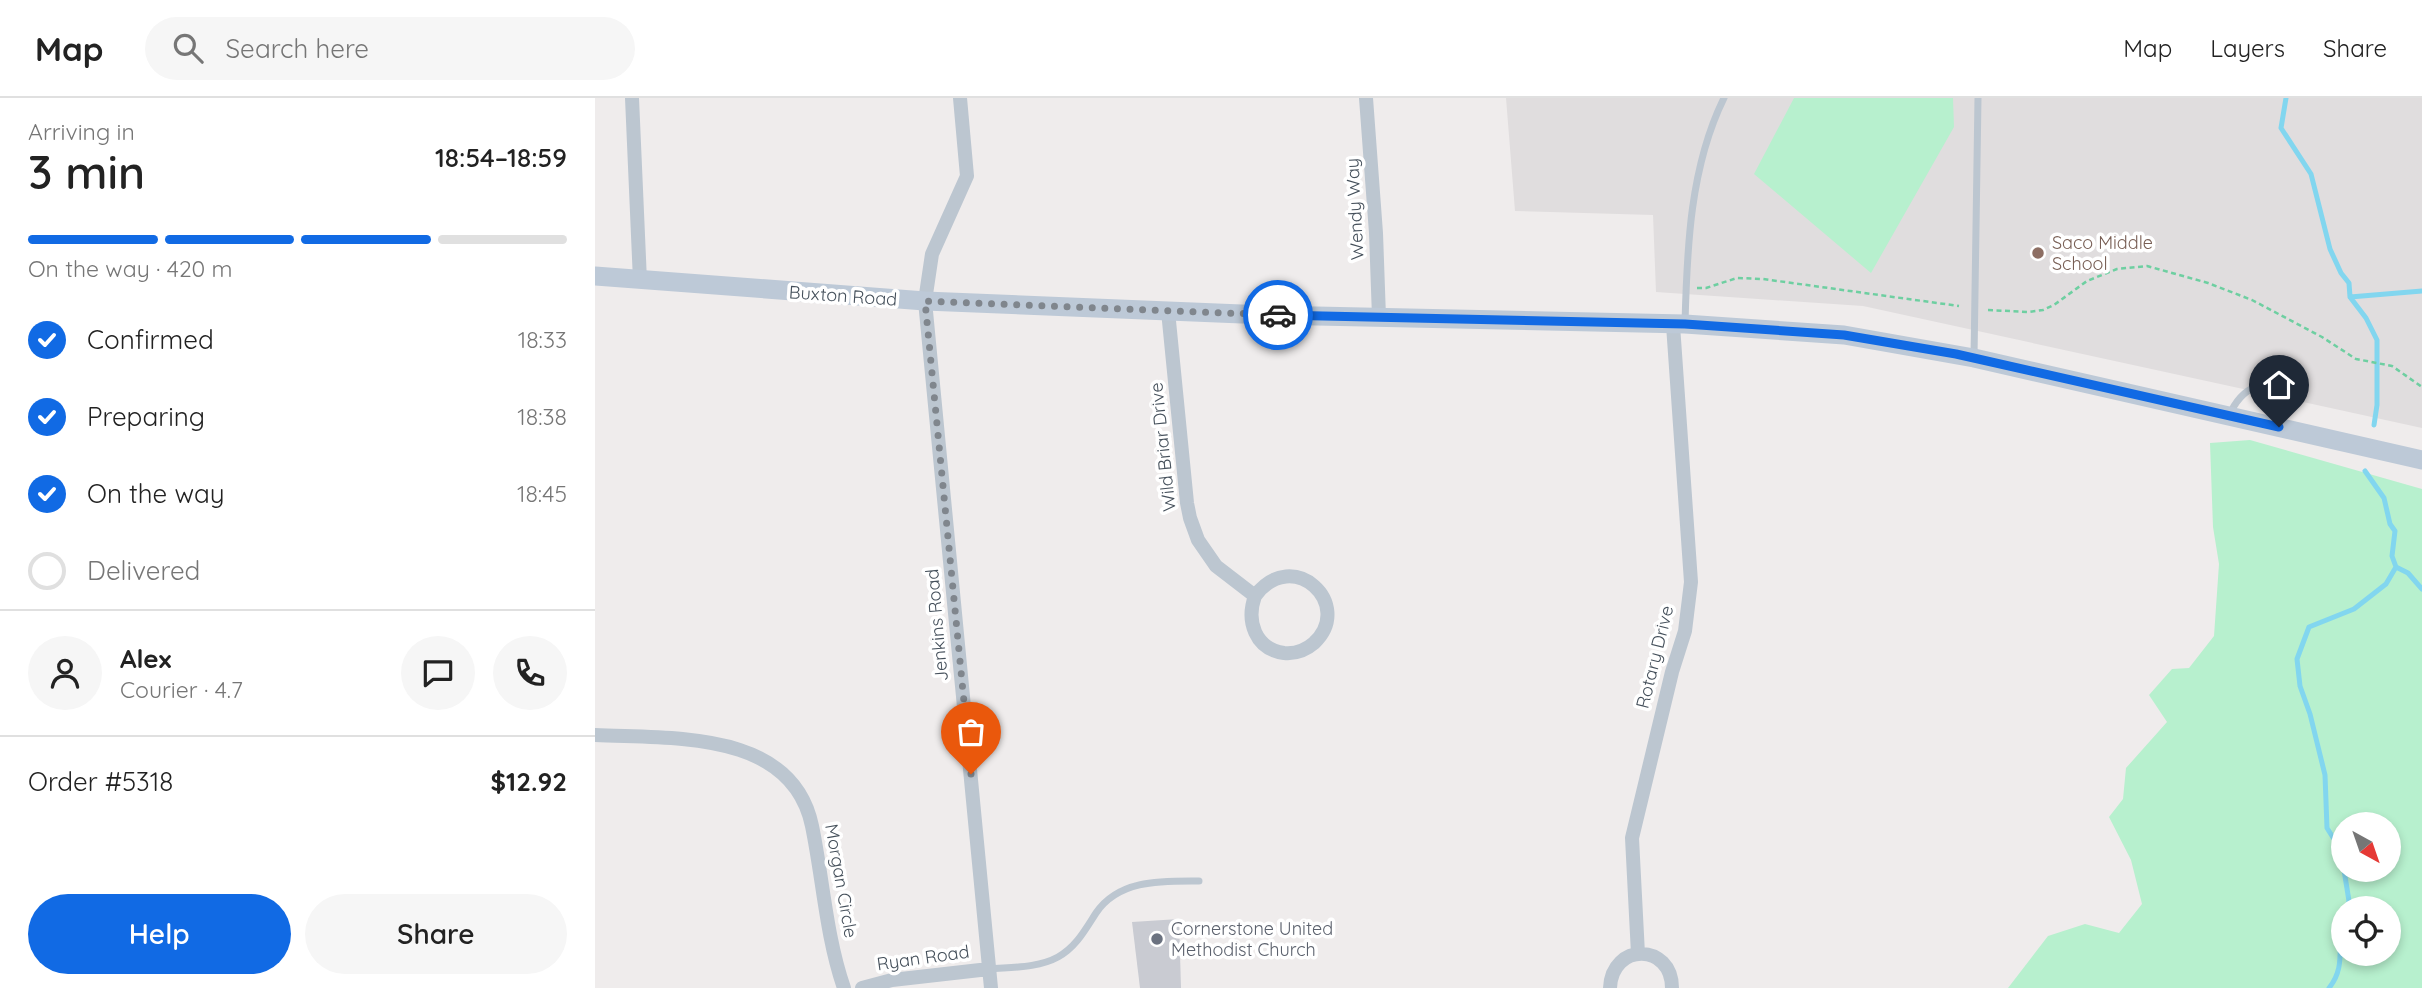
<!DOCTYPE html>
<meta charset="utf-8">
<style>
body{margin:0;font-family:Quicksand,sans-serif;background:#f6f6f6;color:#222;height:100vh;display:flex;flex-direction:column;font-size:26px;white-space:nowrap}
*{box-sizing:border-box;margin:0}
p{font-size:23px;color:#767676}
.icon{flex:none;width:38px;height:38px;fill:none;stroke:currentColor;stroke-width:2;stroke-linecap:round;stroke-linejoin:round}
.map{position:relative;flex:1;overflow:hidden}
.details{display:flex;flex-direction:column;background:#fff;width:595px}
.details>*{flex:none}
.needle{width:46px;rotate:140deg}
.tools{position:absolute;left:1736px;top:714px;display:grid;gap:14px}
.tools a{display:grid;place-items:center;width:70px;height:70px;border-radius:50%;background:#fff;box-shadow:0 4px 10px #0003;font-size:35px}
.pin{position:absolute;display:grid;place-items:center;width:60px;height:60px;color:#fff;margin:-72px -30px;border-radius:50% 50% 50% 0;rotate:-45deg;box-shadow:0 0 7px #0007}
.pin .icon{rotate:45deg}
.courier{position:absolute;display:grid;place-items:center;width:70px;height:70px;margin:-35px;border:5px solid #116ae4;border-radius:50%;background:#fff;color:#222;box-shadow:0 2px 9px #0007}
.summary em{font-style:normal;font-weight:600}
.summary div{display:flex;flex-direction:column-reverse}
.summary{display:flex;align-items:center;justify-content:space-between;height:119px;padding:0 28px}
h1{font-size:46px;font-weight:600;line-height:52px}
.bar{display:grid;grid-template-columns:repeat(4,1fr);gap:10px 7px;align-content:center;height:84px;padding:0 28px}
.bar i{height:9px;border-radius:5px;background:#e0e0e0}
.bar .current{background:#116ae4}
.bar p{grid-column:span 4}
.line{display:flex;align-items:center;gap:18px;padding:0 28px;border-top:2px solid #e0e0e0}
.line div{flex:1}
.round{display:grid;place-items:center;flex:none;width:74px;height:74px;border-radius:37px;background:#f6f6f6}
ol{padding:0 28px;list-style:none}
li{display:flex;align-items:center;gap:21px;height:77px}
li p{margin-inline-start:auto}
li .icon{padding:7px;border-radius:50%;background:#116ae4;color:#fff;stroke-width:4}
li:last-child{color:#767676}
li i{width:38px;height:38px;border:4px solid #e0e0e0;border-radius:50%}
.action{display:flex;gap:14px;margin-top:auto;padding:14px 28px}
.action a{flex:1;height:80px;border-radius:42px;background:#116ae4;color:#fff;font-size:28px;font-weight:600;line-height:80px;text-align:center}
.action a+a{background:#f6f6f6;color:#222}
header{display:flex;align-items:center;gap:42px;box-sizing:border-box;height:98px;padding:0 35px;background:#fff;border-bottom:2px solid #e0e0e0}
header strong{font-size:33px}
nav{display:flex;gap:38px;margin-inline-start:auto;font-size:24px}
.search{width:490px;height:63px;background:#f6f6f6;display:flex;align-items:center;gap:18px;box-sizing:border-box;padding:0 24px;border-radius:38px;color:#767676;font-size:26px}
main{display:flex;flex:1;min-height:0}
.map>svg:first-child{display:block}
</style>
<header>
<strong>Map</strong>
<div class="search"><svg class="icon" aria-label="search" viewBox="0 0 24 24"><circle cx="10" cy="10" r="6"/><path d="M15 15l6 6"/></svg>Search here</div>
<nav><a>Map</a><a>Layers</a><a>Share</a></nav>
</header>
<main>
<section class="details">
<div class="summary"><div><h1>3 min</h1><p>Arriving in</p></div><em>18:54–18:59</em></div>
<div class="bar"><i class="current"></i><i class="current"></i><i class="current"></i><i></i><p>On the way · 420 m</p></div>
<ol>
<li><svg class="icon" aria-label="check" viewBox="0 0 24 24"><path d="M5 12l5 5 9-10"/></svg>Confirmed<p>18:33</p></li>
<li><svg class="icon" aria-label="check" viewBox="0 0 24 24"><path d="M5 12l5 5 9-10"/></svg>Preparing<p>18:38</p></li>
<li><svg class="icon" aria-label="check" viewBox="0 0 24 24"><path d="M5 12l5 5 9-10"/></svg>On the way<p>18:45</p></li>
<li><i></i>Delivered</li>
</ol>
<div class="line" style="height:126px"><a class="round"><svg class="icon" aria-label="person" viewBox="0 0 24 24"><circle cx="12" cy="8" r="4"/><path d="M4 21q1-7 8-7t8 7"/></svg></a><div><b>Alex</b><p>Courier · 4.7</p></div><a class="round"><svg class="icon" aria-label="chat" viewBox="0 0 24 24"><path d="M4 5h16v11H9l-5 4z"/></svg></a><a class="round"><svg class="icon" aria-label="phone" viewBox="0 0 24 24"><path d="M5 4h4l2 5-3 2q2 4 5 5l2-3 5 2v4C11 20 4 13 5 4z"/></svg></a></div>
<div class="line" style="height:91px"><div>Order #5318</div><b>$12.92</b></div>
<div class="action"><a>Help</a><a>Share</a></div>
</section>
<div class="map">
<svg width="1827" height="890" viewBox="0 0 1827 890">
<rect width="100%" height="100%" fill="#efecec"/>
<path fill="#e0ddde" d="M911,0H1827V330L1268,208L1061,194L1058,117L920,113Z"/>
<path fill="#b7f0ce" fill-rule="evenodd" d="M1199,0H1358L1359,29L1276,175L1159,76Z
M1655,342L1827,391V890H1413L1453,838L1490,826L1524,835L1547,806L1536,762L1514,719L1528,701L1531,670L1572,624L1554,597L1577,571L1594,570L1619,538L1624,466L1618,429L1615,345ZM1748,726H1794V772H1748ZM1748,810H1794V856H1748Z"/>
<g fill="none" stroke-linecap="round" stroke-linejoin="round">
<path stroke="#82d6ef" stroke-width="5" d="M1691,0L1686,30L1716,76L1735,151L1746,175L1754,185L1755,199L1771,220L1782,242V307L1779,327
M1755,199L1827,193
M1770,373L1789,400L1795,426L1800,433L1797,458L1801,469L1813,475L1827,491
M1748,765L1744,749L1732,730L1730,677L1715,616L1705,588L1702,561L1714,529L1759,511L1791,486L1801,469
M1749,772L1754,803L1752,810
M1734,890C1752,868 1741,847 1748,822"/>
</g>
<path fill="#c9cbd2" d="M584,821L586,890H545L537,824Z"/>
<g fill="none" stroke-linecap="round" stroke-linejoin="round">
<path stroke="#6ecfa1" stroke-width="2.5" stroke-dasharray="5 3.5" stroke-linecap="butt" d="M1102,190H1111L1142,180L1168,181L1364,208
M1393,212L1434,214L1448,212L1459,207L1492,183L1522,171L1552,168L1613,185L1657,202L1727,239L1761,261L1797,268L1827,289"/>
<path stroke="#bcc6d0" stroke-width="7" d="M1090,225C1092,150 1095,69 1129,0
M1379,259L1383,0
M1634,318C1647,287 1670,281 1701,286
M394,871C417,869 443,870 463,859C481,849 490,832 501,815C524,781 567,783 604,783"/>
<path stroke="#bcc6d0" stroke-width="14" d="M37,0L45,183
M365,0L372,78L337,156L330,203L396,890
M771,0L781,135L784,219
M573,213L592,405L595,420L603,442L621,468L660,498C651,523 660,551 689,555C700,556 711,552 719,545C760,507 698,447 660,498
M0,637C75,641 197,631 217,728C228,781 231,838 249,890
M1043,856L1037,740L1077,574L1090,533L1096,484L1078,227
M267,890L297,882L394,871
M1015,890C1017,844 1077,845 1077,890"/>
<path stroke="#bdc9d7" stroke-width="19" d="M0,178L330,203L671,217L1090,226L1249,237L1379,260L1827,362"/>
</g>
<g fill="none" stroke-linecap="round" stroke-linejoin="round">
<path stroke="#80868d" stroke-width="7" stroke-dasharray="0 12.6" d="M376,676L330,203L683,217"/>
<path stroke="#116ae4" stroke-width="9" d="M683,217L1090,226L1249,237L1361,256L1684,329"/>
</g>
<circle fill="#8d6e63" stroke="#fff" stroke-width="2.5" cx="1443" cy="155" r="7"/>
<circle fill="#6b7280" stroke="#fff" stroke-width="2.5" cx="562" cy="841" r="7"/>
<g text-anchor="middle" stroke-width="7" stroke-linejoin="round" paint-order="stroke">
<g font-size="18" fill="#444f5a" stroke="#fff">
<text transform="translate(760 111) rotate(-93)" y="6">Wendy Way</text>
<text transform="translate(248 198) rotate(4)" y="6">Buxton Road</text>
<text transform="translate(568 349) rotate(-96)" y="6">Wild Briar Drive</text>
<text transform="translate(342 527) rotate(-95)" y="6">Jenkins Road</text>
<text transform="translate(1060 559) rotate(-76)" y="6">Rotary Drive</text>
<text transform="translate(246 783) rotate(80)" y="6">Morgan Circle</text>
<text transform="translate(328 860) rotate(-8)" y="6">Ryan Road</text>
</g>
<g font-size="18" fill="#785e54" stroke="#fff" text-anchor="start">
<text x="1457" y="151">Saco Middle<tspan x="1457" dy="21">School</tspan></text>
</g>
<g font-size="18" fill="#5b616d" stroke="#fff" text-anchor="start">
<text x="576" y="837">Cornerstone United<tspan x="576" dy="21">Methodist Church</tspan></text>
</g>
</g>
</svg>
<div class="tools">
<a><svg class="needle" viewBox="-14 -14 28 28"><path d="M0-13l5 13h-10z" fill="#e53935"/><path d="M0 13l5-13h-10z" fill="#767676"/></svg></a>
<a><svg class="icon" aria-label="locate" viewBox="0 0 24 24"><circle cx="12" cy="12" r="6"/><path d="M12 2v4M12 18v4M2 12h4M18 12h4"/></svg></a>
</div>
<div class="pin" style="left:376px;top:676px;background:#ea580c"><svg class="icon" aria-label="bag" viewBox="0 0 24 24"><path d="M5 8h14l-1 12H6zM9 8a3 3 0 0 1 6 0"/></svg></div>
<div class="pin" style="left:1684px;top:329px;background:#1f2937"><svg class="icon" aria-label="home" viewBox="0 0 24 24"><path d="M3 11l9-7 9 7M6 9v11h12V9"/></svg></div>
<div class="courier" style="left:683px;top:217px"><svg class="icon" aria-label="car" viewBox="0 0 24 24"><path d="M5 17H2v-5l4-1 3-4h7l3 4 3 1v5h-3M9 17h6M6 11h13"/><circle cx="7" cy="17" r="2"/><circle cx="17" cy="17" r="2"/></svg></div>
</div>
</main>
